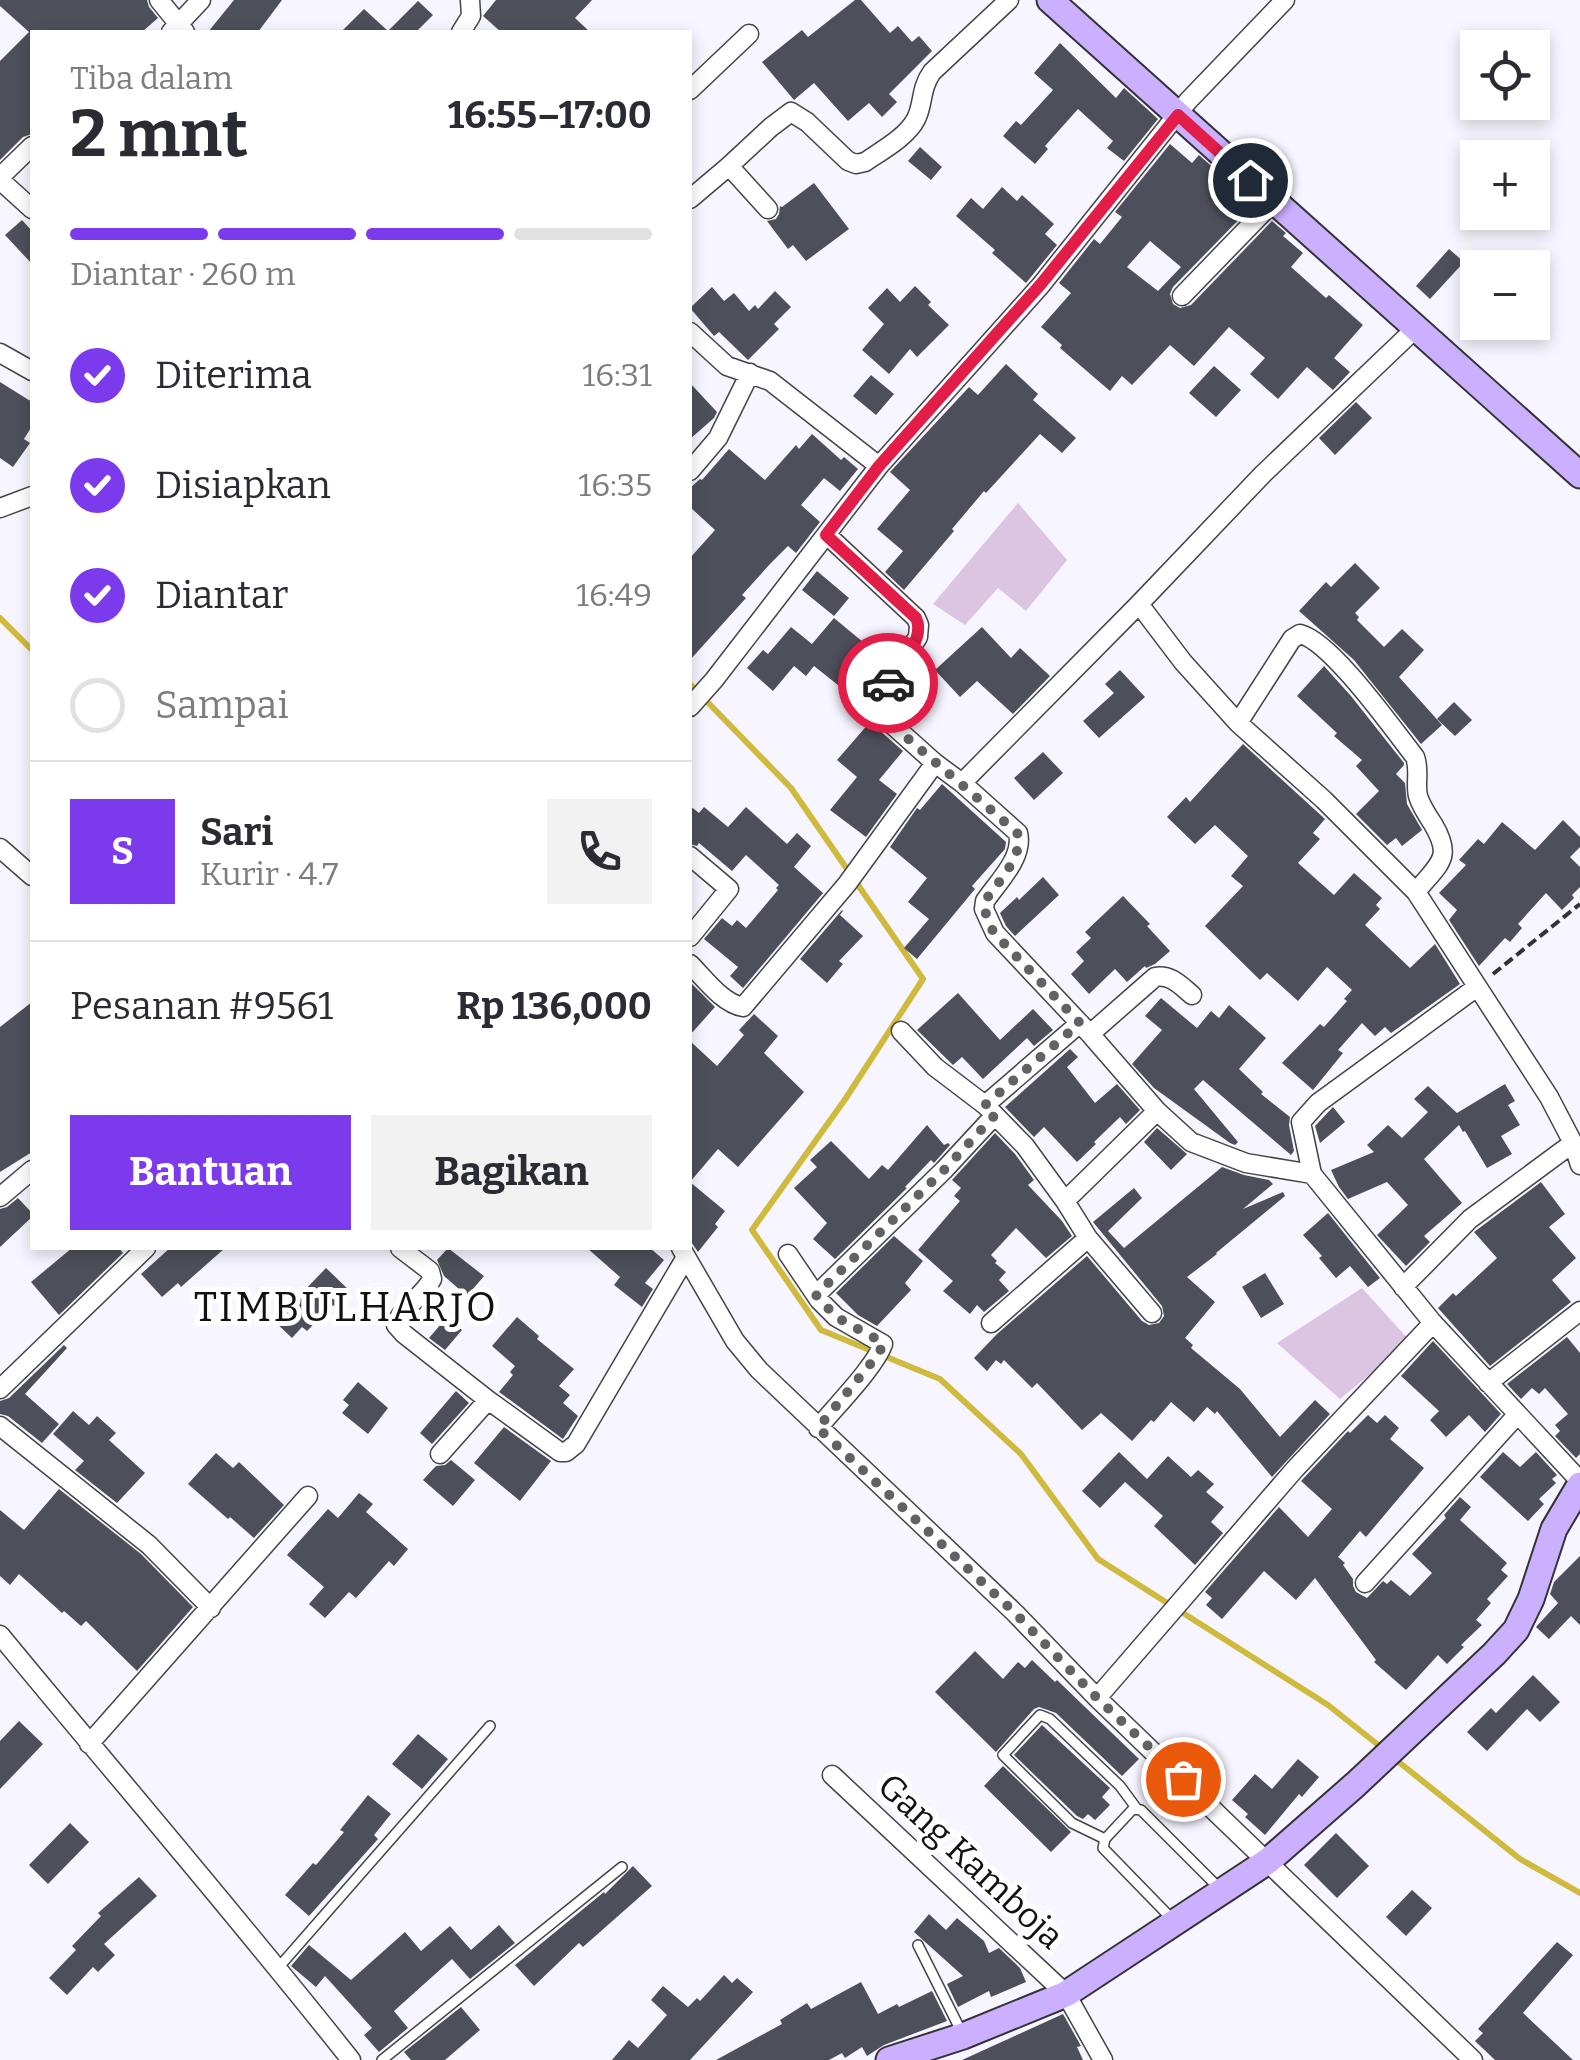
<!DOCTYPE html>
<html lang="id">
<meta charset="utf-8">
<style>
body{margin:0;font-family:Bitter,serif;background:#f2f2f3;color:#2b2b33;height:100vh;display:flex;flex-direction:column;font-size:38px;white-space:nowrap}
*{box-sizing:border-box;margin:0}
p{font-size:32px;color:#7c7c81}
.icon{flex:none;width:55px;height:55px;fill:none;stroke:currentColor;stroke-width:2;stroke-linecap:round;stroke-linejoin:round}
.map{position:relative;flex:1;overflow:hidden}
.details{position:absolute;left:30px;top:30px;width:662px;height:1220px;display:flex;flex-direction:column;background:#fff;border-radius:0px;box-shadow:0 5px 15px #0003}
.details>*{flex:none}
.controls{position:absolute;left:1460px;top:30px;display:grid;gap:20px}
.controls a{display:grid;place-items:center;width:90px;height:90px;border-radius:0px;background:#fff;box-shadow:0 5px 15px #0003;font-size:50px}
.pin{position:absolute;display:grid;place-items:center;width:85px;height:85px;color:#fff;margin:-42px;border:5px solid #fff;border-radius:50%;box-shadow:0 2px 10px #0007}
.courier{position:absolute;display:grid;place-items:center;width:100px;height:100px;margin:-50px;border:8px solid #e11d48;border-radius:50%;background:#fff;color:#222;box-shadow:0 2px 12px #0007}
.head em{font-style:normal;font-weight:700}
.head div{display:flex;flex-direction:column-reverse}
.head{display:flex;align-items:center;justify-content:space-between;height:170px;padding:0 40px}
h1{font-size:65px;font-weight:700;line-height:75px}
.bar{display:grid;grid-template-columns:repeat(4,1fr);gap:15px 10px;align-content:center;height:120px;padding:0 40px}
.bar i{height:12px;border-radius:8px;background:#e1e1e2}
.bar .on{background:#7c3aed}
.bar p{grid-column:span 4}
.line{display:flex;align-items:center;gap:25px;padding:0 40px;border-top:2px solid #e1e1e2}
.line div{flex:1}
.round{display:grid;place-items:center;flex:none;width:105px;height:105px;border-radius:0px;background:#f2f2f3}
ol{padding:0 40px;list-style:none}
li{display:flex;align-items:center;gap:30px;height:110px}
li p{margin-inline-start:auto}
li .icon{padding:10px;border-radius:50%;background:#7c3aed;color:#fff;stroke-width:4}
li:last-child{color:#7c7c81}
li i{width:55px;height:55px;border:5px solid #e1e1e2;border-radius:50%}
.action{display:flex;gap:20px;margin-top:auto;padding:20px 40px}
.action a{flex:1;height:115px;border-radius:0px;background:#7c3aed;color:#fff;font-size:40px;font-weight:700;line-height:115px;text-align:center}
.action a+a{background:#f2f2f3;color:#2b2b33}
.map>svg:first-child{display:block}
</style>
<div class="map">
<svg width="1580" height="2060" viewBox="0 0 1580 2060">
<rect width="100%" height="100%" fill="#f7f5ff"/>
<path fill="#dcc4e3" d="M1018,503L1067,560L1026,611L998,588L965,625L933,604Z
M1362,1288L1410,1341L1340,1399L1277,1343Z"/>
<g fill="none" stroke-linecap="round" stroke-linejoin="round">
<path stroke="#d0ba3e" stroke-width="6" d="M0,618L32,650
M690,684L791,788L923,979L846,1098L752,1230L821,1330L940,1379L1021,1454L1098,1559L1328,1705L1382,1748
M1395,1759L1520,1859L1580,1893"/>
</g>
<path fill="#4d4f5a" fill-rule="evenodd" d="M0,0H147L149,7L158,18L142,32H32V134L23,137L0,160V61L29,32L0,6Z
M234,0H282L258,32H208Z
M496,0H592L575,18L590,32H501L483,16Z
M855,0H861L890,33L898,26L912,42L919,36L932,51L889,94L897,102L882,117L869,103L848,121L814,83L794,100L762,62L802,30L808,37Z
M418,1L433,15L416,32H341L364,9L388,31Z
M1060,43L1116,98L1124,88L1158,119L1124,161L1107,148L1113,141L1078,109L1045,146L1048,149L1035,164L1003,136L1016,121L1021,125L1053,90L1034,73Z
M1170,144L1192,163L1199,155L1254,204L1173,287L1170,294L1173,304L1180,308L1191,305L1272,221L1286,233L1283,236L1303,253L1291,267L1326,298L1329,295L1363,325L1334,358L1350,372L1333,390L1307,367L1278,399L1250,374L1265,358L1229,327L1194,366L1170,345L1132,385L1122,376L1110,391L1060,348L1062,345L1041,327L1071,293L1059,283L1094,239L1100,244L1122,217L1115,212ZM1150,241L1181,267L1158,291L1127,267Z
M920,147L942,167L931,180L908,161Z
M814,183L849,229L806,261L793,245L788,249L767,221L776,219L779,214L780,206L782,207Z
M1002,187L1017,201L1022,195L1054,224L1045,234L1057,245L1026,283L992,253L995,250L956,216L971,198L983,209Z
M22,220L32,231V264L5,235Z
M1449,249L1464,262L1430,299L1416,286Z
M915,286L931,302L928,305L949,325L917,357L910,349L889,374L862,350L884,324L868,308L887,288L900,302Z
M712,287L724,301L734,293L749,311L755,305L758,309L775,291L791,307L774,324L779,329L748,360L719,332L714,336L690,308Z
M1006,364L1038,394L1033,400L1076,438L1062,453L1040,434L986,493L984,491L952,529L954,531L904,590L885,572L903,551L877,529L910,490L890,472L969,387L978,395Z
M1214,366L1241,390L1216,417L1189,393Z
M871,375L894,394L876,415L853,396Z
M0,382L32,402V426L24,439L30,443L13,467L0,458Z
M690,383L717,412L714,418L690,439Z
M1356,402L1372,418L1335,455L1319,438Z
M812,434L841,460L844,457L858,469L840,491L824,478L801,505L820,522L796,553L788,546L770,564L742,595L746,598L690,660V558L715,530L690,507V488L700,479L702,480L729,449L765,480L796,445L799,449Z
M1355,563L1380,588L1355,613L1359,617L1357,620L1384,647L1402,629L1424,650L1399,677L1442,725L1421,744L1354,660L1299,611L1326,582L1331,587Z
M817,571L849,598L834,616L802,590Z
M834,618L887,662L868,685L860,679L848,693L814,666L806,676L794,666L773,691L747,668L763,650L768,654L791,627L812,644Z
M982,627L1011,658L1020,648L1050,676L1013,714L977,681L960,697L935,670Z
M1324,666L1351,696L1404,763V765L1396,774L1405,783L1407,804L1422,830L1402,846L1396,838L1387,845L1356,814L1379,791L1356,766L1362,760L1334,736L1337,733L1297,696Z
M1120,670L1145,697L1099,738L1083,721L1114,693L1105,684Z
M1454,702L1472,720L1455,736L1437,719Z
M870,722L903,751L879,780L897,794L866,837L830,810L857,777L837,760Z
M1243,744L1325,819L1313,833L1320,839L1298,863L1334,895L1354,873L1382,898L1376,905L1380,909L1365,925L1410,968L1435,944L1460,984L1391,1033L1385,1027L1375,1036L1362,1023L1338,1050L1343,1053L1313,1090L1282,1063L1320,1024L1324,1027L1347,1001L1344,999L1352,990L1327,967L1298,1001L1267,973L1260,980L1205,926L1243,886L1231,876L1248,856L1215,825L1195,844L1167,817L1186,797L1190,802Z
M1043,752L1063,773L1034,800L1014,778Z
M942,784L1006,842L1005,849L972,886L975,889L917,959L904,948L929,919L908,902L927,878L890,847L917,808L920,810Z
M690,806L699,813L704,807L728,827L746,807L787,844L797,833L811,846L794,867L823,893L743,988L730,976L738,967L704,939L722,918L732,926L737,920L746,928L778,890L776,888L779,885L746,855L732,871L699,843L697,846L690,844Z
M1563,820L1580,837V847L1570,857L1580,867V887L1572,895L1574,898L1562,910L1546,893L1518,924L1522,928L1510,942L1505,938L1479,966L1449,920L1457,910L1439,893L1466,865L1459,860L1478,839L1484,844L1502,822L1535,850Z
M1043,877L1059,895L1015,936L1006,926L1000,913L1017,897L1019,900Z
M1123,896L1150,924L1147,926L1170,951L1155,964L1146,968L1145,966L1127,982L1115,969L1089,994L1071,974L1084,961L1076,952L1091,938L1085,932Z
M842,910L843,911L840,915L863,936L839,961L843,964L827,983L800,959Z
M690,982L715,1007L690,1035Z
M958,993L1000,1040L1033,1009L1053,1030L1034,1046L1027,1038L983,1079L962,1057L953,1065L917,1030Z
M1161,998L1197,1028L1211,1011L1219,1018L1229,1005L1266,1038L1239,1069L1263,1092L1261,1094L1290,1117L1289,1125L1294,1151L1291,1155L1203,1080L1194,1089L1238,1142L1235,1145L1230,1143L1154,1088L1132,1064L1162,1030L1145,1016Z
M32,1002V1152L0,1172V1027Z
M754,1014L778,1036L764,1053L804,1092L738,1167L718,1149L690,1182L725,1211L715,1224L718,1227L698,1252L690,1240V1041L717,1066L744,1035L739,1030Z
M1070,1049L1078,1057L1067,1067L1095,1103L1117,1084L1140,1110L1126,1124L1120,1117L1094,1142L1096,1144L1077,1162L1044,1127L1034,1137L1005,1107Z
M1505,1084L1515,1101L1508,1105L1520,1125L1501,1136L1512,1154L1487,1168L1465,1131L1463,1132L1459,1125L1424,1159L1462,1203L1424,1236L1430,1242L1406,1266L1377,1235L1408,1205L1387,1182L1348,1199L1339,1187L1331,1170L1374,1152L1367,1145L1388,1125L1402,1138L1428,1112L1414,1099L1428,1086L1457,1113Z
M1333,1107L1345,1122L1320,1143L1315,1126Z
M927,1125L944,1145L948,1143L950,1145L934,1163L931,1160L905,1187L907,1188L835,1259L813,1239L827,1223L794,1188L817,1167L810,1160L831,1141L869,1179L882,1165L888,1170Z
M1157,1128L1187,1154L1171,1170L1144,1142Z
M995,1133L1015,1154L1034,1180L1028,1185L1062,1221L1072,1236L1046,1258L1016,1228L991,1255L997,1261L995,1263L1006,1272L999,1280L1009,1291L984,1312L977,1305L970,1314L943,1291L953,1281L918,1250L960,1201L954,1196L961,1188L952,1180Z
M1222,1167L1244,1175L1269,1180L1273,1184L1243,1209L1283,1192L1285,1196L1216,1253L1217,1254L1187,1277L1215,1302L1185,1338L1193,1345L1191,1348L1240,1389L1280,1437L1315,1400L1330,1414L1272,1477L1217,1411L1215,1414L1207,1407L1194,1422L1171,1402L1154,1422L1151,1420L1132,1441L1101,1413L1082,1430L1037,1383L1032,1388L1004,1360L1001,1364L996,1360L987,1371L974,1358L997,1334L1087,1256L1142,1321L1149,1325L1159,1323L1164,1316L1162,1306L1093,1222L1134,1188L1142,1198L1108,1231L1124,1248Z
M1541,1182L1565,1214L1549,1227L1576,1258L1552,1280L1571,1302L1490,1366L1438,1308L1453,1293L1456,1296L1497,1258L1474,1232Z
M18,1198L32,1213V1217L0,1247V1209L7,1207Z
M1328,1213L1380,1278L1368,1287L1350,1266L1336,1278L1319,1258L1322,1256L1303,1235Z
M894,1236L923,1261L905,1283L911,1290L877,1326L858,1315L836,1293Z
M72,1248H119L123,1253L59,1315L31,1282Z
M170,1248H225L181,1287L178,1283L162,1297L141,1274Z
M448,1248L484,1276L467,1296L444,1276L437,1260Z
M587,1248H650L664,1260L645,1283L653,1289L642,1307L614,1285L620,1277Z
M326,1268L351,1292L336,1308L333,1305L307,1331L302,1327L292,1338L271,1318L294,1294L298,1297Z
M1265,1273L1284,1304L1261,1318L1242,1287Z
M447,1317L462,1330L445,1350L429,1338Z
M517,1317L539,1336L537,1339L574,1369L559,1386L570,1395L563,1403L578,1416L563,1439L499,1392L513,1375L510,1372L515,1366L492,1346Z
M1567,1337L1580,1353V1454L1576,1458L1555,1436L1560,1431L1555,1425L1568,1414L1545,1388L1539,1394L1532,1388L1521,1399L1507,1384Z
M1433,1341L1501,1414L1485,1432L1469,1415L1446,1437L1430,1420L1439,1411L1401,1376Z
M64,1345L67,1348L25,1394L59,1424L42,1443L8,1416L0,1414V1401L9,1398Z
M358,1382L388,1408L368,1434L342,1413L349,1405L343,1400Z
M456,1391L469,1403L432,1444L420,1433Z
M73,1411L89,1425L97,1416L116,1433L109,1440L145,1473L117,1503L75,1470L84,1461L53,1434Z
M1368,1415L1377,1423L1385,1415L1399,1428L1390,1439L1424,1468L1366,1537L1360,1531L1338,1557L1345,1563L1343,1565L1353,1579V1586L1356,1592L1367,1598L1383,1581L1387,1584L1391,1580L1410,1596L1432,1573L1412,1554L1446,1518L1444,1515L1460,1497L1471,1507L1460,1520L1507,1563L1501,1570L1508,1576L1487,1599L1491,1603L1476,1620L1482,1625L1461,1645L1464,1647L1447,1664L1438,1655L1406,1690L1374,1662L1376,1660L1315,1578L1296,1600L1264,1571L1222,1619L1206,1605L1212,1598L1205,1592L1279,1507L1308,1537L1332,1509L1301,1481L1348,1431L1350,1433Z
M504,1427L551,1461L520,1501L474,1463Z
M1119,1452L1147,1479L1168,1456L1191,1477L1198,1470L1214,1484L1206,1492L1224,1507L1211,1522L1223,1533L1195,1565L1154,1526L1163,1516L1125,1482L1100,1508L1082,1491Z
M1503,1452L1520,1467L1536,1452L1557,1475L1552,1479L1556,1483L1539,1499L1544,1504L1528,1521L1480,1477Z
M216,1453L233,1468L239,1462L284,1505L254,1538L230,1517L228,1519L188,1484Z
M451,1460L475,1480L453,1506L423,1480L436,1466L445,1465Z
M59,1489L141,1554L193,1607L137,1671L86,1621L81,1626L64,1611L62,1613L19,1574L10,1585L0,1576V1510L24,1530Z
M359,1493L373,1504L366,1512L408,1549L394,1566L389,1561L356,1598L349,1592L325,1618L309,1604L324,1587L287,1555L328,1509L338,1518Z
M1580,1556V1625L1571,1616L1549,1639L1536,1627L1558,1603L1550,1594L1554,1582Z
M975,1651L1003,1679L1018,1662L1025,1668L1032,1660L1055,1682L1057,1680L1139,1759L1122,1776L1056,1713L1039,1707L1034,1709L996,1752L935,1692Z
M1533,1675L1560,1702L1540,1722L1527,1709L1487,1751L1467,1732L1491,1708L1496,1713Z
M19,1721L43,1744L0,1789V1741Z
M1042,1725L1110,1788L1102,1797L1110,1805L1095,1820L1088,1814L1083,1819L1077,1816L1014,1755Z
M418,1734L448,1759L422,1789L392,1764Z
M1298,1759L1319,1777L1302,1797L1299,1794L1265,1835L1245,1817L1248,1814L1232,1800L1255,1774L1272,1789Z
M1003,1766L1071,1832L1051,1852L984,1786Z
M368,1795L391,1814L374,1835L378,1839L309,1916L285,1895L313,1863L316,1865L344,1832L340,1830Z
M70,1823L89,1842L48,1884L29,1865Z
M1336,1833L1369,1866L1337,1898L1304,1865Z
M633,1866L652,1886L583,1947L579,1943L534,1986L515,1965L604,1892L605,1894Z
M139,1877L157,1896L104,1944L115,1955L98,1972L93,1967L67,1995L49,1978L76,1950L72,1946L101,1916L98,1913Z
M1412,1890L1432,1908L1406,1936L1386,1917Z
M929,1914L946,1930L957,1918L984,1941L989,1953L999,1948L1020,1968L1026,1982L991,1997L989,1991L958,2007L947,1984L963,1976L914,1932Z
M499,1925L515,1943L470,1979L452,1959L394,2011L408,2028L379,2052L364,2035L372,2028L325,1976L316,1987L291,1966L309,1945L351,1980L405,1932L421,1951L450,1926L471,1950Z
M1557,1942L1573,1955L1523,2013L1573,2060H1495L1475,2041L1483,2033L1478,2029Z
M724,1975L732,1983L737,1978L753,1992L690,2060H612L629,2040L638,2048L667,2015L651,2000L663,1986L688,2007L697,1998L700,2001Z
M861,1982L878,2014L897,2004L899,2007L932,1991L947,2021L884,2045L867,2056L862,2047L845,2058L842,2053L829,2060H716L782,2024L780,2020L807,2003L811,2009Z
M461,2007L480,2030L445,2060H411L404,2052Z
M1063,2014L1081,2046L1077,2047L1083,2060H962Z"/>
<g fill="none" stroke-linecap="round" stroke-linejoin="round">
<defs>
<path id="lane" d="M1105,1839L1072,1823L1003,1755L1040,1715L1050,1719L1120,1786L1137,1809
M1172,1919L1103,1848L1105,1839L1133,1809L1141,1810L1220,1889
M918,1945L962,2033
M278,1968L490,1726
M382,2060L622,1867"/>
<path id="street" d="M159,0L185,32
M171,32L201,0
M461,32L471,16L470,0
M690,90L749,34
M729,166L771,127L791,112L807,122L848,161L856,164L865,162C881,151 907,137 916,119C924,103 920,89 932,72L1009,0
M0,177L32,146
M0,180L32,209
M690,199L729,166L768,209
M1182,296L1274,201
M690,332L727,366L770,381L879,466
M0,353L32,371
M690,471L718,438L750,373
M0,508L32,496
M827,535L916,618L919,625L918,637L877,700L878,712L935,763L962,783L1139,604L1263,474L1416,328
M1139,604L1183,662L1238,723L1324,800L1416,892L1549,1097L1573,1143L1580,1165
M690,707L714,680L879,466L1041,285L1188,101L1285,0
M1238,723L1292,639L1300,634C1331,641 1393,729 1415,757C1420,770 1415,783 1418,796C1421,806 1427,815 1433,824C1454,859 1438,864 1416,892
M962,783L1018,833C1024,857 998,882 985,901L984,909L995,933L1090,1034L1157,1111L1191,1142L1246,1163L1312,1174
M0,848L32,876
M690,856L729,889L690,937
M690,964C705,979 722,1003 743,1007L847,884L935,763
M1477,987L1318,1103L1301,1122L1312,1174L1433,1323L1580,1481
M901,1031L935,1067L985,1105L1025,1146L1065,1201L1088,1238L991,1323
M1090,1034L1155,977C1171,974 1181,986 1192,995
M985,1105L1080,1023
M0,1197L32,1170
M1065,1201L1157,1111
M1088,1238L1152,1313
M400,1248L430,1271L432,1279C423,1297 401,1307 396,1325L404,1334L488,1400L560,1452H566L576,1444L686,1257
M681,1248L735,1341L759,1370L1015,1613L1097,1698L1473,2060
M788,1254L819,1300L836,1317L883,1344C875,1367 835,1407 818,1428
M1403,1287L1470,1219L1573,1143
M816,1295L944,1170L995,1115
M1488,1383L1580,1311
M0,1389L146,1248
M0,1426L149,1545L211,1608
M440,1454L488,1400
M1365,1583L1517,1415
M0,1635C117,1777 237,1916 351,2060
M1097,1698L1295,1469L1433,1323
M89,1744L308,1496
M832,1775L1066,1994L1103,2060"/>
<path id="secondary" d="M1050,0L1580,475
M889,2060L963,2036L1066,1994L1268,1861L1356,1784L1494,1654L1516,1630L1531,1599L1554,1529L1580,1485"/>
</defs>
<use href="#lane" stroke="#444" stroke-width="12"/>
<use href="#street" stroke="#444" stroke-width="21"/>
<use href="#secondary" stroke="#333" stroke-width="29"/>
<path stroke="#333" stroke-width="4" stroke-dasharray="10 5" stroke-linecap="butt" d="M1493,974L1580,904"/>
<use href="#lane" stroke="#fff" stroke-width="9"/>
<use href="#street" stroke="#fff" stroke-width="18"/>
<use href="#secondary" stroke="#cbb0ff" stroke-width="25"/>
</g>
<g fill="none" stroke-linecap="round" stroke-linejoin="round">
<path stroke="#626164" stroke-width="10" stroke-dasharray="0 18" d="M888,683C881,694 872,704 882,716C927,756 973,793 1018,834C1023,857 998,882 985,901C984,913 988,922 994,933L1080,1023L985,1105L995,1115L944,1170L816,1295L836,1317L882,1342L883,1346L872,1362L818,1428L1015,1613L1097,1698L1183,1779"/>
<path stroke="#e11d48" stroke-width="12" d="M888,683C900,665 926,639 916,618L826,535L879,466L1041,284L1178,115L1250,180"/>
</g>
<g text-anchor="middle" stroke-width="10" stroke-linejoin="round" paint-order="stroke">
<g font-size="35" fill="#111" stroke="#fff">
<text transform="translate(971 1861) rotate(43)" y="12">Gang Kamboja</text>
</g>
<g font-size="40" letter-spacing="2.5" fill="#111" stroke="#fff">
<text x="346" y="1321">TIMBULHARJO</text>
</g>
</g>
</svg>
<div class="controls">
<a><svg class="icon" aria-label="locate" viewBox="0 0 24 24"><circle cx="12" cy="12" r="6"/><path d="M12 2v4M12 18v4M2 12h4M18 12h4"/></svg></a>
<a>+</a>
<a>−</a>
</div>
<div class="pin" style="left:1183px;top:1779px;background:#ea580c"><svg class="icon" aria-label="bag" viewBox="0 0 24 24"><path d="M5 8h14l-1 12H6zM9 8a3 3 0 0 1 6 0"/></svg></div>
<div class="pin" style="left:1250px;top:180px;background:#1f2937"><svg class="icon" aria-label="home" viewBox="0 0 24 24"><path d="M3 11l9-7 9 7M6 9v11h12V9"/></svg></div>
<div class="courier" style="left:888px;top:683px"><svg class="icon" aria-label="car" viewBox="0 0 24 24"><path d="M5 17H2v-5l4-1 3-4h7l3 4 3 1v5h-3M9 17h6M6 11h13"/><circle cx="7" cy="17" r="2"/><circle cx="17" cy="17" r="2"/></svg></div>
<section class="details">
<div class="head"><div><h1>2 mnt</h1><p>Tiba dalam</p></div><em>16:55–17:00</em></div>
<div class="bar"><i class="on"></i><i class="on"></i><i class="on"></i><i></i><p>Diantar · 260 m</p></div>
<ol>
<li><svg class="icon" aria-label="check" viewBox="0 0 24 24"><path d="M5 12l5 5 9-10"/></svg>Diterima<p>16:31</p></li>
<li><svg class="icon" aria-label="check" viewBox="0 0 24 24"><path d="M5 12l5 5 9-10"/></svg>Disiapkan<p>16:35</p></li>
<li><svg class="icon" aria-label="check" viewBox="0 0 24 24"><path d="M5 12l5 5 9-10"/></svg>Diantar<p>16:49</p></li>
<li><i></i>Sampai</li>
</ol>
<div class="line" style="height:180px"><b class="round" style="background:#7c3aed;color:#fff">S</b><div><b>Sari</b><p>Kurir · 4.7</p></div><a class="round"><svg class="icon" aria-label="phone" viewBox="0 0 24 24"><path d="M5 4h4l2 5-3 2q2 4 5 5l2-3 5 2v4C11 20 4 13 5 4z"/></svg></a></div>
<div class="line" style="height:130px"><div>Pesanan #9561</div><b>Rp 136,000</b></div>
<div class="action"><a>Bantuan</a><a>Bagikan</a></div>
</section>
</div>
